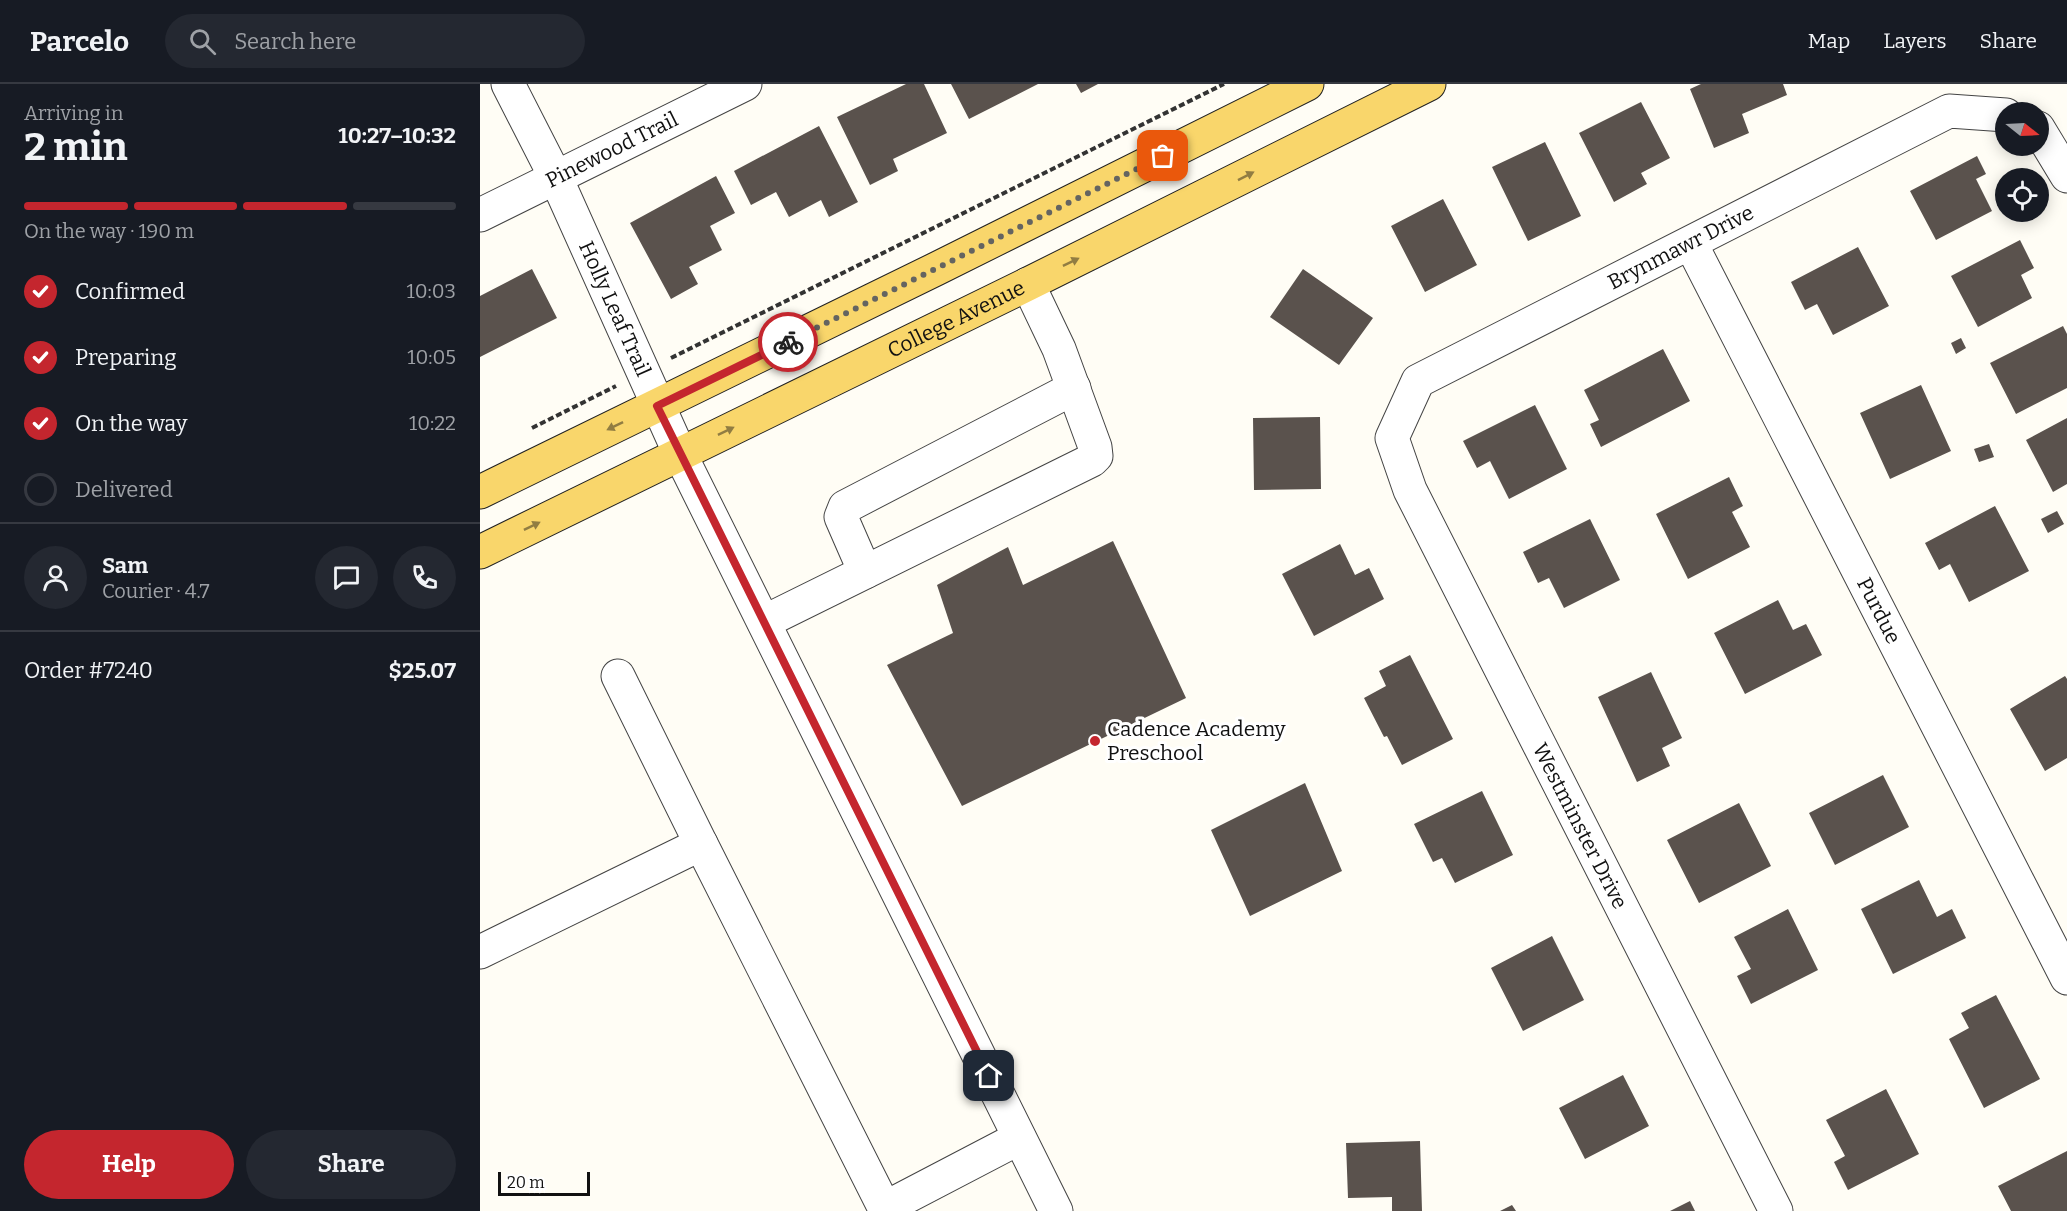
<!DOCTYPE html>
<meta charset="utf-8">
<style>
body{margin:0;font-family:Bitter,serif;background:#242831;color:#f1f3f6;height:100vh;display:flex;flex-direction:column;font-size:22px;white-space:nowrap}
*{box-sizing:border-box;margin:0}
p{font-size:20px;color:#9ea1a6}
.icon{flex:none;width:33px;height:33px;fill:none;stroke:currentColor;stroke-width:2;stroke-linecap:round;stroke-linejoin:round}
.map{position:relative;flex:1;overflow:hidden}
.details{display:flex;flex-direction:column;background:#171b24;width:480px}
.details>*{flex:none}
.needle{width:39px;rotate:108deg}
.buttons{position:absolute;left:1515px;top:18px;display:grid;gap:12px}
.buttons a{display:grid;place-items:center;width:54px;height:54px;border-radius:50%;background:#171b24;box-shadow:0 3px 15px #0003;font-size:30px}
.scale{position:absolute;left:18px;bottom:15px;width:92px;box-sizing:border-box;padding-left:6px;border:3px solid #111;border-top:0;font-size:16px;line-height:21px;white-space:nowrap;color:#111;-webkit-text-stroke:4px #fff;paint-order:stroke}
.pin{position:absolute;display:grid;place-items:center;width:51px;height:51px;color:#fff;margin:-26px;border-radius:12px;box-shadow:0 3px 9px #0006}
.courier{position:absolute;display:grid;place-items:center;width:60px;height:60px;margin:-30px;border:4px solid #c4262e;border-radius:50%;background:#fff;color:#222;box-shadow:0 2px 8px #0007}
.overview em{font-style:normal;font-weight:700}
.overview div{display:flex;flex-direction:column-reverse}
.overview{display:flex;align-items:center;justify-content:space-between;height:102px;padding:0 24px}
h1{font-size:39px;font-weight:700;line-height:45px}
.bar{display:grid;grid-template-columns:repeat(4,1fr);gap:9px 6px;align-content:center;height:72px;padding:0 24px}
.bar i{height:8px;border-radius:4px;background:#363941}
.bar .current{background:#c4262e}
.bar p{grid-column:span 4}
.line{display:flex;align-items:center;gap:15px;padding:0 24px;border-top:2px solid #363941}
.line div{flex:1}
.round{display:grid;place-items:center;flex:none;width:63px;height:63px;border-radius:32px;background:#242831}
ol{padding:0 24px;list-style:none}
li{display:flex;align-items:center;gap:18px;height:66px}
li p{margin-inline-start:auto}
li .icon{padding:6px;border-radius:50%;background:#c4262e;color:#fff;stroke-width:4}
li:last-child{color:#9ea1a6}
li i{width:33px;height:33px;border:3px solid #363941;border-radius:50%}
.primary-button{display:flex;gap:12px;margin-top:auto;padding:12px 24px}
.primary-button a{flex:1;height:69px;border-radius:36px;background:#c4262e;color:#fff;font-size:24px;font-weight:700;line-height:69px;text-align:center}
.primary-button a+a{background:#242831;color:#f1f3f6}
header{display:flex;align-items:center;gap:36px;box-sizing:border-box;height:84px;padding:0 30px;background:#171b24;border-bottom:2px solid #363941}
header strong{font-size:28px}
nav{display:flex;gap:33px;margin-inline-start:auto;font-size:21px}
.search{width:420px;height:54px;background:#242831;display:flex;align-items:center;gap:15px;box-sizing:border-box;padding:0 21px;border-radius:33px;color:#9ea1a6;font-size:22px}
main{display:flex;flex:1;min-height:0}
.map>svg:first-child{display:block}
</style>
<header>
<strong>Parcelo</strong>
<div class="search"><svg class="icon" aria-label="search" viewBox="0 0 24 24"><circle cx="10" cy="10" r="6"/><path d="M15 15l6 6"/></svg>Search here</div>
<nav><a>Map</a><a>Layers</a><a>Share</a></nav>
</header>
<main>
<section class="details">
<div class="overview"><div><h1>2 min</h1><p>Arriving in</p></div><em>10:27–10:32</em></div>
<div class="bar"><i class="current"></i><i class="current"></i><i class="current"></i><i></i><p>On the way · 190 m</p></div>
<ol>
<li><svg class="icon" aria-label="check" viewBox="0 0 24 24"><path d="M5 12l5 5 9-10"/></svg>Confirmed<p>10:03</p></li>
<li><svg class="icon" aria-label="check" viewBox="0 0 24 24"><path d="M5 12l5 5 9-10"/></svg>Preparing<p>10:05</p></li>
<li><svg class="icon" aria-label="check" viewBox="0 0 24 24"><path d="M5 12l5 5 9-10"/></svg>On the way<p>10:22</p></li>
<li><i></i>Delivered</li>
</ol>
<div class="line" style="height:108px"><a class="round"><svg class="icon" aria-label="person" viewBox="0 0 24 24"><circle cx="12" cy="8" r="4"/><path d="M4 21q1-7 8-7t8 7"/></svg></a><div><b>Sam</b><p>Courier · 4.7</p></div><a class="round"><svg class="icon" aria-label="chat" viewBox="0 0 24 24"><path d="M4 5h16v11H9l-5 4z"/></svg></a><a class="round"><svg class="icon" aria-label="phone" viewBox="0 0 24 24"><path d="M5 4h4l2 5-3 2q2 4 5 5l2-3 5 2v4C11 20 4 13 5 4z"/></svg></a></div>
<div class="line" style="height:78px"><div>Order #7240</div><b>$25.07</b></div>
<div class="primary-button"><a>Help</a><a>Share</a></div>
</section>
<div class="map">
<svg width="1587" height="1127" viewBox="0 0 1587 1127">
<rect width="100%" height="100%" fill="#fffdf5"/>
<path fill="#5a524d" d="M426,0H444L467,49L413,75L418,87L390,101L357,33Z
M471,0H558L489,35Z
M596,0H618L601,9Z
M1221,0H1303L1307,11L1262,30L1269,49L1234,64L1210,5Z
M1161,18L1190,74L1161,89L1167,100L1134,118L1099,49Z
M339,42L378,118L349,133L341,116L309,133L296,108L271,121L254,87Z
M1065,58L1101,132L1048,157L1012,83Z
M1497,72L1506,90L1496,95L1512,127L1456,156L1430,107Z
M236,92L255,129L230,142L242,166L209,183L218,200L191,215L150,139Z
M963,115L997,181L945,208L911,142Z
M1540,156L1554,184L1541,191L1552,214L1498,243L1471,192Z
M1378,163L1409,222L1353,251L1337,220L1325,226L1311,198Z
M52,185L77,234L0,273V212Z
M823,185L893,234L859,281L790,233Z
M1583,242L1587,250V304L1536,330L1510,279Z
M1481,254L1486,264L1476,270L1471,259Z
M1183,265L1210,317L1121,363L1110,340L1119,336L1104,306Z
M1441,301L1471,367L1410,395L1380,329Z
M1055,321L1087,385L1029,415L1010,377L997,384L983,357Z
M840,333L841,405L774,406L773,334Z
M1587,334V400L1573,408L1546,356Z
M1509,360L1514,373L1499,378L1494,365Z
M1249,393L1263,422L1252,428L1270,463L1208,495L1176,430Z
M1515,422L1549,487L1489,518L1470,480L1459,486L1445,459Z
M1577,427L1584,440L1568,449L1561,435Z
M1110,435L1140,496L1084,524L1069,494L1058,499L1043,468Z
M633,457L706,614L482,722L407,581L473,549L457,501L528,463L543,501Z
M860,460L875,491L889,484L904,515L834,552L802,490Z
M1298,516L1313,546L1326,540L1342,571L1265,610L1234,549Z
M930,571L973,655L922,681L907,652L904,653L884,614L906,602L899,587Z
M1171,588L1202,654L1182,664L1190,682L1157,698L1118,613Z
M1585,592L1587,595V674L1565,687L1530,625Z
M1403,691L1429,743L1355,781L1329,729Z
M825,699L862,787L770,832L731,746Z
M1002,707L1033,771L975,799L962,774L953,778L934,740Z
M1259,719L1291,782L1219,819L1187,756Z
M1439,796L1457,833L1472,825L1486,854L1413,890L1381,825Z
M1308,825L1338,886L1271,920L1257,892L1271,885L1254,853Z
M1072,852L1104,916L1043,947L1011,884Z
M1516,911L1560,995L1504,1024L1469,955L1489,944L1481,929Z
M1143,991L1169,1042L1105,1075L1079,1024Z
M1406,1005L1439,1070L1368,1106L1354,1078L1365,1072L1346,1036Z
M940,1057L942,1127H912V1113L868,1114L866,1059Z
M1587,1067V1127H1531L1518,1102Z
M1210,1117L1215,1127H1190Z
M1032,1121L1036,1127H1020Z"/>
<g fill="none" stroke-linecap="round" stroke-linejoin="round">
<defs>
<g id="minor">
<path id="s1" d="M28,0L76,94L200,370L576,1127"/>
<path d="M1558,44L1587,92"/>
<path id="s2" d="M0,131L265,0"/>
<path id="s3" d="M1211,160L1587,894"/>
<path d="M385,488L361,433L365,423L594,304"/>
<path d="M284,538L612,376L616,372L615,363L579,265L548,200"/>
<path d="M138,592L221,760"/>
<path d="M0,868L221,760L406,1127"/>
<path d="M405,1124L539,1054"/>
<path id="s4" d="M1296,1127L930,406L912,354L938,297L1469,27L1526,31"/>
</g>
<g id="major">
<path d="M0,408L456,185L827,0"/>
<path id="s5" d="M0,468L548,200L949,0"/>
</g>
</defs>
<use href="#minor" stroke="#444" stroke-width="35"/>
<use href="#major" stroke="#222" stroke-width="35"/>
<path stroke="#333" stroke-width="4" stroke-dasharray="6 3" stroke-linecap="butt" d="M191,274L744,0
M52,344L136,302"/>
<use href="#minor" stroke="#fff" stroke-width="33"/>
<use href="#major" stroke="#f9d66b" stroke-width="33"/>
</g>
<defs><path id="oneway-solid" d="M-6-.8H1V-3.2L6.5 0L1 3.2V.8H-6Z" transform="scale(1.5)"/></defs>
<g fill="#917d42">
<use href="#oneway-solid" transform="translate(766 92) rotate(-27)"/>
<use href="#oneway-solid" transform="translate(591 178) rotate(-26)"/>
<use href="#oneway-solid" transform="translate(135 342) rotate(154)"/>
<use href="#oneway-solid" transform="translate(246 347) rotate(-26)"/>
<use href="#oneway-solid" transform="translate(52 442) rotate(-26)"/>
</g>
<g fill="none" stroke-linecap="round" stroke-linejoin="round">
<path stroke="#646461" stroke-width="6" stroke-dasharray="0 10.8" d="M308,258L683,72"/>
<path stroke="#c4262e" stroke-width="8" d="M308,258L177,322L509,992"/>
</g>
<circle fill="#c4262e" stroke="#fff" stroke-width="2" cx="615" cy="657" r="6"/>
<g text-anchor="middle" stroke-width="6" stroke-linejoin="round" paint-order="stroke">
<g font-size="21" fill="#111" stroke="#fff">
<text dy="7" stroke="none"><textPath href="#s2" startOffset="147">Pinewood Trail</textPath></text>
<text dy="7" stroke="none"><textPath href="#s4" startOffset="1221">Brynmawr Drive</textPath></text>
<text dy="7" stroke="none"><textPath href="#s1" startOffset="249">Holly Leaf Trail</textPath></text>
<text dy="7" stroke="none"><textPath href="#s5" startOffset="530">College Avenue</textPath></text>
<text dy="7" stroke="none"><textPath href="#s3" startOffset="412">Purdue</textPath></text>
<text transform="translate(1100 742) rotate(63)" y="7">Westminster Drive</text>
</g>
<g font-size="21" fill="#111" stroke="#fff" text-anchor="start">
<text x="627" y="652">Cadence Academy<tspan x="627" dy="24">Preschool</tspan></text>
</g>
</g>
</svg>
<div class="buttons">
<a><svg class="needle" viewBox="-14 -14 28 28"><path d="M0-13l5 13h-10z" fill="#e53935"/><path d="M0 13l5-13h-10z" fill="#9ea1a6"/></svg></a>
<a><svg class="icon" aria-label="locate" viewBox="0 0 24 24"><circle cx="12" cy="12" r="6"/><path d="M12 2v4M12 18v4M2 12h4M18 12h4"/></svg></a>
</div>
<div class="scale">20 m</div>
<div class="pin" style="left:683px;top:72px;background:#ea580c"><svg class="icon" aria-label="bag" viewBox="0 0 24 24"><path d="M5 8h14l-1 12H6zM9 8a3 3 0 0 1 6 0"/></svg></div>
<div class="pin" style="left:509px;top:992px;background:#1f2937"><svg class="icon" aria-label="home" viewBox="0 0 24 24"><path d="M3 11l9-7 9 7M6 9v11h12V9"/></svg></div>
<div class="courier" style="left:308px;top:258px"><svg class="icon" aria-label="bike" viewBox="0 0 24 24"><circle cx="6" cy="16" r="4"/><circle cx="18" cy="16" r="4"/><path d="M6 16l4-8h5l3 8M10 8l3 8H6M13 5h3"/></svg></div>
</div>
</main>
